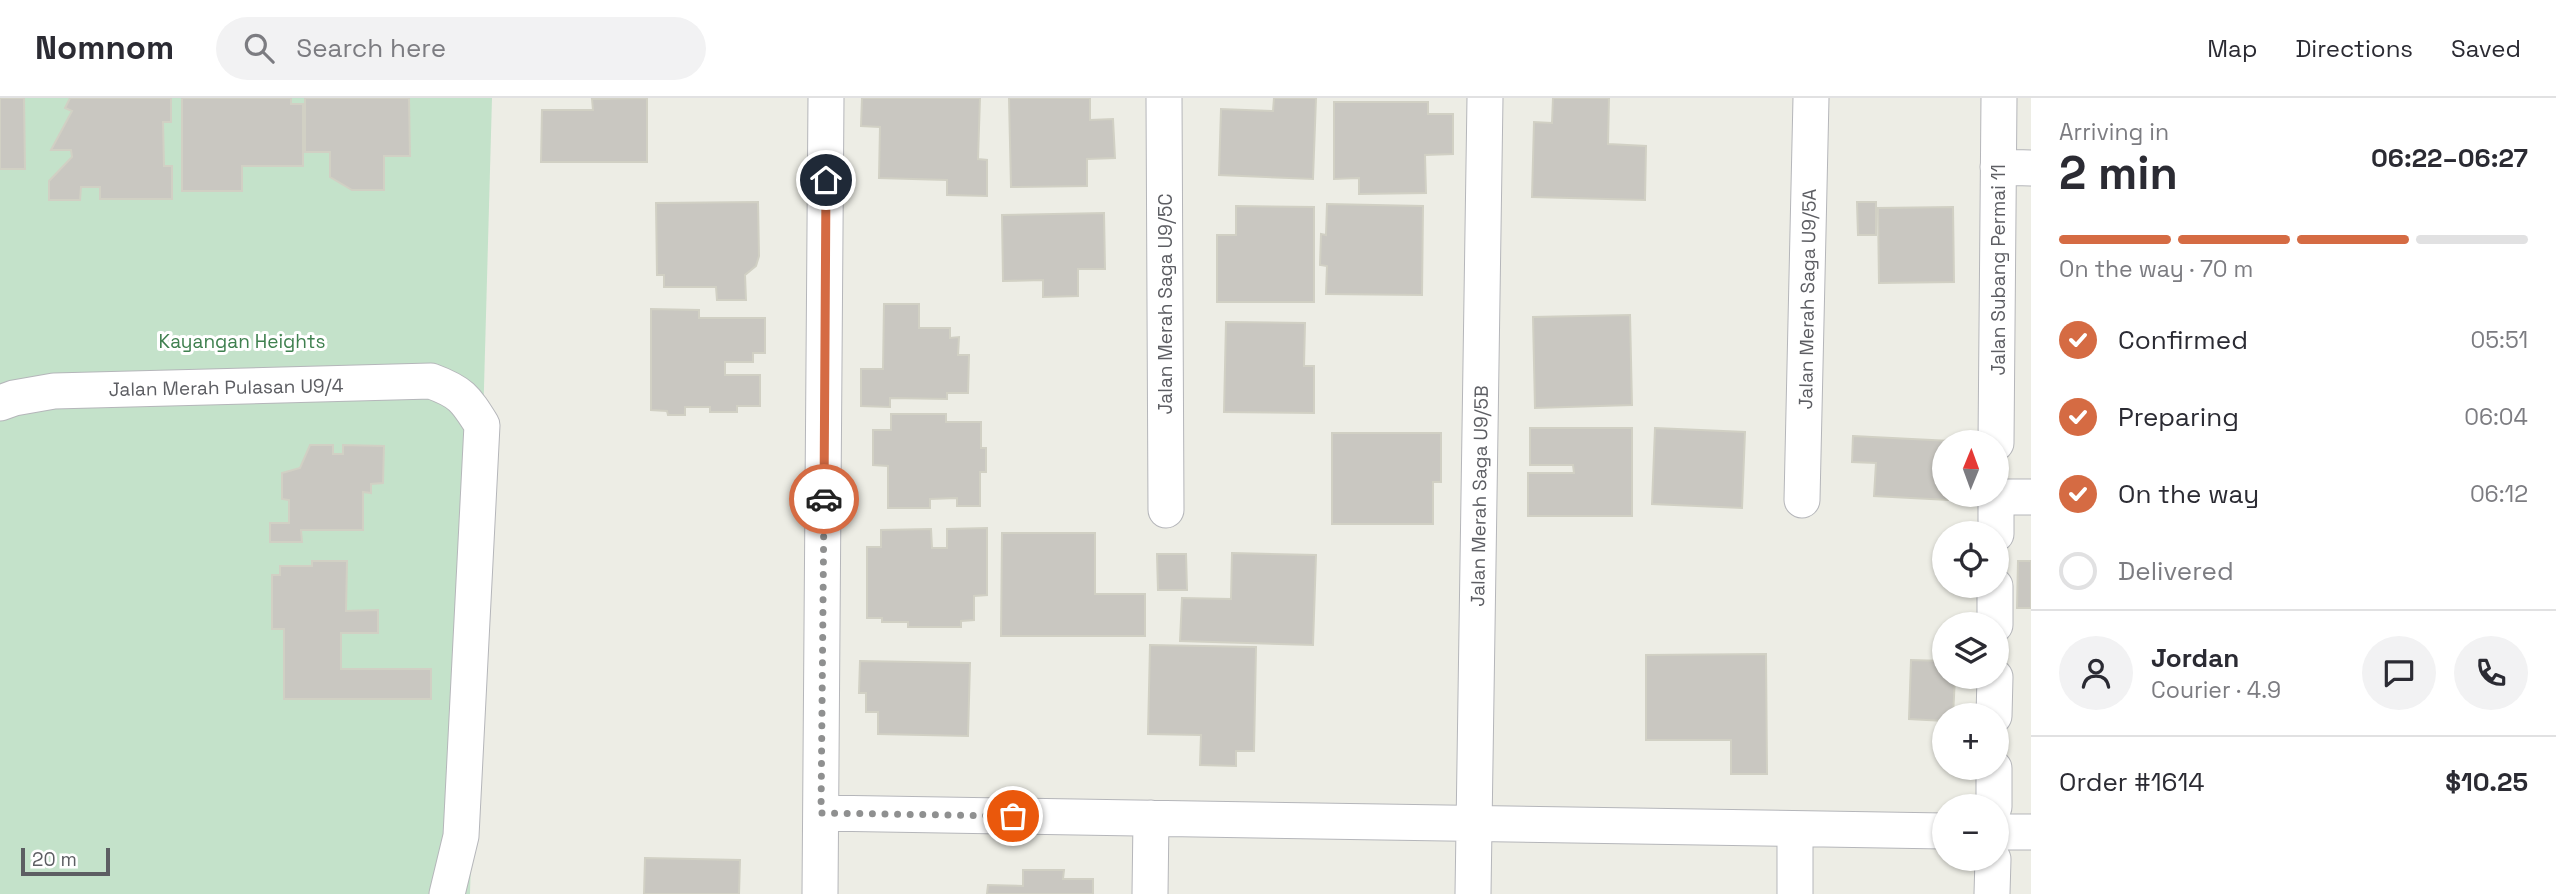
<!DOCTYPE html>
<meta charset="utf-8">
<style>
body{margin:0;font-family:"Space Grotesk",sans-serif;background:#f2f2f3;color:#2b2b33;height:100vh;display:flex;flex-direction:column;font-size:26px;white-space:nowrap}
*{box-sizing:border-box;margin:0}
p{font-size:23px;color:#7c7c81}
.icon{flex:none;width:38px;height:38px;fill:none;stroke:currentColor;stroke-width:2;stroke-linecap:round;stroke-linejoin:round}
.map{position:relative;flex:1;overflow:hidden}
.panel{display:flex;flex-direction:column;background:#fff;width:525px}
.panel>*{flex:none}
.needle{width:46px;rotate:1deg}
.buttons{position:absolute;left:1932px;top:332px;display:grid;gap:14px}
.buttons a{display:grid;place-items:center;width:77px;height:77px;border-radius:50%;background:#fff;box-shadow:0 2px 5px #0004;font-size:35px}
.scale{position:absolute;left:21px;bottom:18px;width:89px;box-sizing:border-box;padding-left:7px;border:4px solid #5d5e63;border-top:0;font-size:19px;line-height:24px;white-space:nowrap;color:#5d5e63;-webkit-text-stroke:5px #fff;paint-order:stroke}
.pin{position:absolute;display:grid;place-items:center;width:60px;height:60px;color:#fff;margin:-30px;border:4px solid #fff;border-radius:50%;box-shadow:0 2px 7px #0007}
.courier{position:absolute;display:grid;place-items:center;width:70px;height:70px;margin:-35px;border:5px solid #d56b43;border-radius:50%;background:#fff;color:#222;box-shadow:0 2px 9px #0007}
.headline em{font-style:normal;font-weight:600}
.headline div{display:flex;flex-direction:column-reverse}
.headline{display:flex;align-items:center;justify-content:space-between;height:119px;padding:0 28px}
h1{font-size:46px;font-weight:600;line-height:52px}
.bar{display:grid;grid-template-columns:repeat(4,1fr);gap:10px 7px;align-content:center;height:84px;padding:0 28px}
.bar i{height:9px;border-radius:5px;background:#e1e1e2}
.bar .current{background:#d56b43}
.bar p{grid-column:span 4}
.line{display:flex;align-items:center;gap:18px;padding:0 28px;border-top:2px solid #e1e1e2}
.line div{flex:1}
.round{display:grid;place-items:center;flex:none;width:74px;height:74px;border-radius:37px;background:#f2f2f3}
ol{padding:0 28px;list-style:none}
li{display:flex;align-items:center;gap:21px;height:77px}
li p{margin-inline-start:auto}
li .icon{padding:7px;border-radius:50%;background:#d56b43;color:#fff;stroke-width:4}
li:last-child{color:#7c7c81}
li i{width:38px;height:38px;border:4px solid #e1e1e2;border-radius:50%}
header{display:flex;align-items:center;gap:42px;box-sizing:border-box;height:98px;padding:0 35px;background:#fff;border-bottom:2px solid #e1e1e2}
header strong{font-size:33px}
nav{display:flex;gap:38px;margin-inline-start:auto;font-size:24px}
.search{width:490px;height:63px;background:#f2f2f3;display:flex;align-items:center;gap:18px;box-sizing:border-box;padding:0 24px;border-radius:38px;color:#7c7c81;font-size:26px}
main{display:flex;flex:1;min-height:0}
.map>svg:first-child{display:block}
</style>
<header>
<strong>Nomnom</strong>
<div class="search"><svg class="icon" aria-label="search" viewBox="0 0 24 24"><circle cx="10" cy="10" r="6"/><path d="M15 15l6 6"/></svg>Search here</div>
<nav><a>Map</a><a>Directions</a><a>Saved</a></nav>
</header>
<main>
<div class="map">
<svg width="2031" height="796" viewBox="0 0 2031 796">
<rect width="100%" height="100%" fill="#edede5"/>
<path fill="#c4e2ca" d="M0,0H492L470,796H0Z"/>
<path fill="#c9c7c1" stroke="#d1d0c4" stroke-width="2" d="M0,0H24L25,71H0Z
M70,0H171V24H163L164,68H172V101H100V89H81L80,102H49V83L72,59L71,52H51L72,13L65,10Z
M182,0H291V6H303V68H242V93H182Z
M305,0H409L410,58H384V92H352L330,79V54H305Z
M647,0V64H541L542,12H593L592,1Z
M862,0H980L978,61L987,62V98L947,97V82L879,80L880,29L861,28Z
M1009,0H1090V22L1113,21L1115,60L1087,61V88L1011,89Z
M1274,0H1316L1313,81L1219,77L1221,11L1273,13Z
M1553,0H1609L1608,46L1646,48L1645,102L1532,99L1534,24L1552,25Z
M1334,4H1428V16H1453V56L1425,57L1426,95L1359,96V80L1334,81Z
M758,104L759,158L756,168L745,177L746,202H717L716,189H664V177H657L656,105Z
M1857,104H1876V137H1858Z
M1327,106L1423,108L1422,197L1326,196L1327,168L1320,167L1321,136L1326,137Z
M1236,108L1314,109V204H1217V137H1236Z
M1953,109L1954,184L1879,185L1878,110Z
M1104,115L1105,171H1078V198L1043,199V182L1003,183L1002,117Z
M884,206H919V230H950V240L959,239L958,257H969L968,295H947V301L890,300V309L861,308V271H883Z
M651,211L699,212V220H765V255H753V264H725V277H760V308H737V314H710V309H685V317H668L667,313L651,312Z
M1630,217L1632,307L1535,310L1533,219Z
M1226,224L1305,225L1304,268H1314V315L1224,314Z
M891,316H946V324H981V350H986V374H980V408H957V400L930,401V410H888V368L873,367V332H891Z
M1530,330H1632V418H1528V375H1574L1573,367H1530Z
M1655,330L1745,334L1742,410L1652,406Z
M1332,335H1441V384H1433V426H1332Z
M1853,338L1951,343L1944,345V397H1948V402L1874,398L1876,365L1852,364Z
M310,347H333V356H343V347L384,348L383,385L371,386V395L363,394V432H301L302,444H270V425H289V402L282,401V375L300,370Z
M987,430V497L974,498V522L961,523V529H908V524H882V520H867V449H881V432L931,431L932,450H947V431Z
M1002,435H1095V496H1145V538H1001Z
M1232,455L1316,457L1313,547L1180,543L1182,500L1231,501Z
M1157,456H1186L1187,492H1158Z
M312,463H347L346,513L378,512V535H341V571H431V601H284V531H272V477H280V468H312Z
M2018,463H2031V510H2017Z
M1150,547L1256,549L1254,653H1236V668L1200,667L1201,637L1148,636Z
M1766,556L1767,676H1731V642H1646V557Z
M1911,562L1944,563V579H1955L1953,618H1944V623L1909,621Z
M860,563L970,565L968,638L878,636V614H866V595H859Z
M645,760L740,762L739,796H644Z
M1023,772H1064L1063,781H1093V796H987L988,787L1023,788Z"/>
<g fill="none" stroke-linecap="round" stroke-linejoin="round">
<defs>
<path id="street" d="M1164,0L1166,412
M1998,69L2031,70
M0,305L14,300L54,293L431,283C461,294 465,300 482,327L461,738L447,796
M1996,345L1999,0
M1996,399H2031
M1802,402L1811,0
M1996,436V397
M1995,527V488
M1994,618L1995,579
M1994,709V670
M822,715L1944,733
M1997,734H2031
M820,796L826,0
M1150,796L1151,720
M1473,796L1485,0
M1795,796V731
M1992,796L1993,761"/>
</defs>
<use href="#street" stroke="#b5b6ba" stroke-width="37"/>
<use href="#street" stroke="#fff" stroke-width="35"/>
</g>
<g fill="none" stroke-linecap="round" stroke-linejoin="round">
<path stroke="#8f9090" stroke-width="7" stroke-dasharray="0 12.6" d="M824,401L821,715L1013,718"/>
<path stroke="#d56b43" stroke-width="9" d="M824,401L826,82"/>
</g>
<g text-anchor="middle" stroke-width="6" stroke-linejoin="round" paint-order="stroke">
<g font-size="19" fill="#5d5e63" stroke="#fff">
<text transform="translate(1998 172) rotate(-90)" y="7">Jalan Subang Permai 11</text>
<text transform="translate(1807 201) rotate(-89)" y="7">Jalan Merah Saga U9/5A</text>
<text transform="translate(1165 206) rotate(-90)" y="7">Jalan Merah Saga U9/5C</text>
<text transform="translate(226 289) rotate(-1)" y="7">Jalan Merah Pulasan U9/4</text>
<text transform="translate(1479 398) rotate(-89)" y="7">Jalan Merah Saga U9/5B</text>
</g>
<g font-size="19" fill="#3f804f" stroke="#fff">
<text x="242" y="250">Kayangan Heights</text>
</g>
</g>
</svg>
<div class="buttons">
<a><svg class="needle" viewBox="-14 -14 28 28"><path d="M0-13l5 13h-10z" fill="#e53935"/><path d="M0 13l5-13h-10z" fill="#7c7c81"/></svg></a>
<a><svg class="icon" aria-label="locate" viewBox="0 0 24 24"><circle cx="12" cy="12" r="6"/><path d="M12 2v4M12 18v4M2 12h4M18 12h4"/></svg></a>
<a><svg class="icon" aria-label="layers" viewBox="0 0 24 24"><path d="M12 4l9 5-9 5-9-5zM3 14l9 5 9-5"/></svg></a>
<a>+</a>
<a>−</a>
</div>
<div class="scale">20 m</div>
<div class="pin" style="left:1013px;top:718px;background:#ea580c"><svg class="icon" aria-label="bag" viewBox="0 0 24 24"><path d="M5 8h14l-1 12H6zM9 8a3 3 0 0 1 6 0"/></svg></div>
<div class="pin" style="left:826px;top:82px;background:#1f2937"><svg class="icon" aria-label="home" viewBox="0 0 24 24"><path d="M3 11l9-7 9 7M6 9v11h12V9"/></svg></div>
<div class="courier" style="left:824px;top:401px"><svg class="icon" aria-label="car" viewBox="0 0 24 24"><path d="M5 17H2v-5l4-1 3-4h7l3 4 3 1v5h-3M9 17h6M6 11h13"/><circle cx="7" cy="17" r="2"/><circle cx="17" cy="17" r="2"/></svg></div>
</div>
<section class="panel">
<div class="headline"><div><h1>2 min</h1><p>Arriving in</p></div><em>06:22–06:27</em></div>
<div class="bar"><i class="current"></i><i class="current"></i><i class="current"></i><i></i><p>On the way · 70 m</p></div>
<ol>
<li><svg class="icon" aria-label="check" viewBox="0 0 24 24"><path d="M5 12l5 5 9-10"/></svg>Confirmed<p>05:51</p></li>
<li><svg class="icon" aria-label="check" viewBox="0 0 24 24"><path d="M5 12l5 5 9-10"/></svg>Preparing<p>06:04</p></li>
<li><svg class="icon" aria-label="check" viewBox="0 0 24 24"><path d="M5 12l5 5 9-10"/></svg>On the way<p>06:12</p></li>
<li><i></i>Delivered</li>
</ol>
<div class="line" style="height:126px"><a class="round"><svg class="icon" aria-label="person" viewBox="0 0 24 24"><circle cx="12" cy="8" r="4"/><path d="M4 21q1-7 8-7t8 7"/></svg></a><div><b>Jordan</b><p>Courier · 4.9</p></div><a class="round"><svg class="icon" aria-label="chat" viewBox="0 0 24 24"><path d="M4 5h16v11H9l-5 4z"/></svg></a><a class="round"><svg class="icon" aria-label="phone" viewBox="0 0 24 24"><path d="M5 4h4l2 5-3 2q2 4 5 5l2-3 5 2v4C11 20 4 13 5 4z"/></svg></a></div>
<div class="line" style="height:91px"><div>Order #1614</div><b>$10.25</b></div>
</section>
</main>
